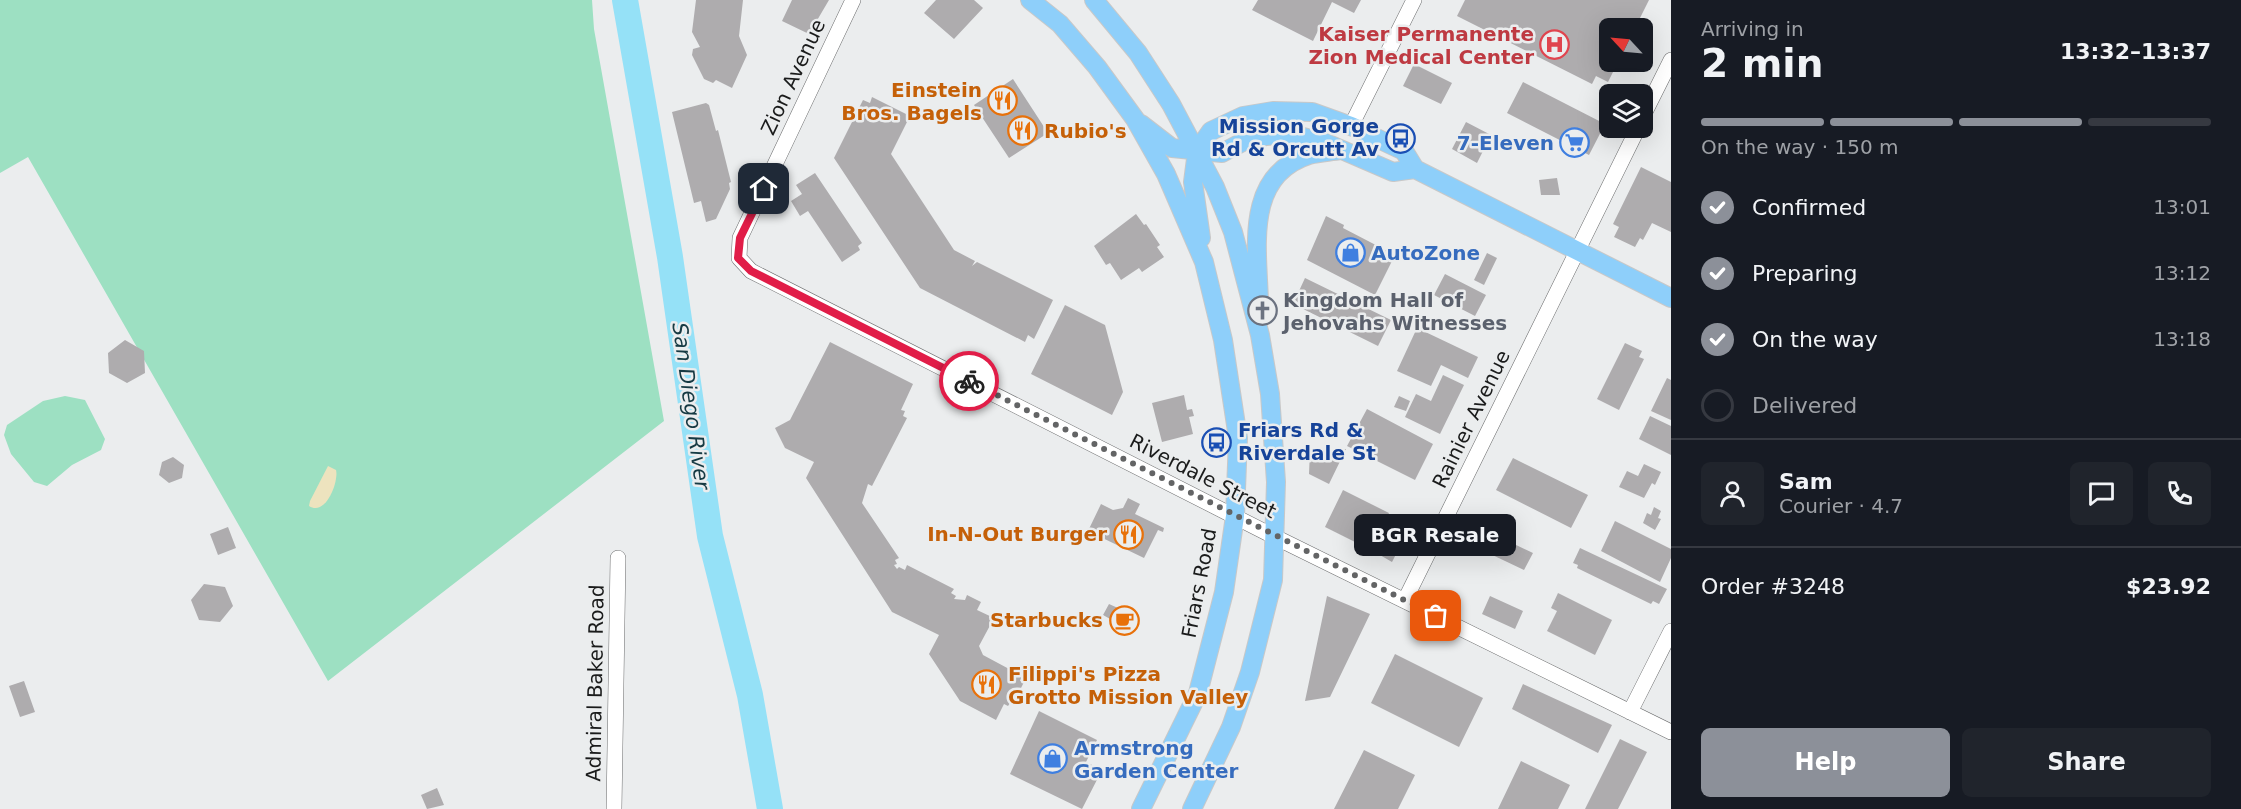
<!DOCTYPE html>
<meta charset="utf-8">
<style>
body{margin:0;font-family:"DejaVu Sans",sans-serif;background:#20242c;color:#f1f3f6;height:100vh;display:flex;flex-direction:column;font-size:22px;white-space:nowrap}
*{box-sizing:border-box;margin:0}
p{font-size:20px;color:#9ea1a6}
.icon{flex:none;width:33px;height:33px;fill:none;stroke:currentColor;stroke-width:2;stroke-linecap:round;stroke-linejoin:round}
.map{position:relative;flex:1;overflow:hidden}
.details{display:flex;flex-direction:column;background:#171b24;width:570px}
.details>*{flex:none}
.needle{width:39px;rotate:296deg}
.buttons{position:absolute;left:1599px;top:18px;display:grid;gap:12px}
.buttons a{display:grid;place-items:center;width:54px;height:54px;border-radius:9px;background:#171b24;box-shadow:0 6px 24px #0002;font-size:30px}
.pin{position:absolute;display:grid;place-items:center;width:51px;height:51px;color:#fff;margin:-26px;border-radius:12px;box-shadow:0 3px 9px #0006}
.courier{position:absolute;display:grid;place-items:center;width:60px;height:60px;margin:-30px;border:4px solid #e11d48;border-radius:50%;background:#fff;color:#222;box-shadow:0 2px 8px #0007}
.bubble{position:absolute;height:42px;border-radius:9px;background:#171b24;box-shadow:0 6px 24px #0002;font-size:20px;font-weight:700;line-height:42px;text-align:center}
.summary em{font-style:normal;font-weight:700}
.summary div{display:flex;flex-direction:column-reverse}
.summary{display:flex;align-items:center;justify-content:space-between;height:102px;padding:0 30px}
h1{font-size:39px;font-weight:700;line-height:45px}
.bar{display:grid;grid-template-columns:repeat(4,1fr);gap:9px 6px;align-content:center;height:72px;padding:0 30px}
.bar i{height:8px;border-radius:4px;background:#363941}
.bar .on{background:#8c9099}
.bar p{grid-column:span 4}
.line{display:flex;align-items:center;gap:15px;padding:0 30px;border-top:2px solid #363941}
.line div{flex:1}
.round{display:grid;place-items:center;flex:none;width:63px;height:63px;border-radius:9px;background:#20242c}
ol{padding:0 30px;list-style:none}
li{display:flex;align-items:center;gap:18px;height:66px}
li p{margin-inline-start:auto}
li .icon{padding:6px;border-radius:50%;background:#8c9099;color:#fff;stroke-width:4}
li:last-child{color:#9ea1a6}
li i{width:33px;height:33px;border:3px solid #363941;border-radius:50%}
.cta{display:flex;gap:12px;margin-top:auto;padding:12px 30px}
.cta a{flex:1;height:69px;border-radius:9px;background:#8c9099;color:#fff;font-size:24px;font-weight:700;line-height:69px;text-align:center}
.cta a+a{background:#20242c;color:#f1f3f6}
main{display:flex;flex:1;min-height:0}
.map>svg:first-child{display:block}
</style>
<main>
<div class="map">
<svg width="1671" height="809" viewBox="0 0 1671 809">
<rect width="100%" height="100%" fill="#ebedee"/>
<path fill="#9de0c2" d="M0,0H592L594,29L664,421L328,681L28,157L0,173Z
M65,396L85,400L105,439L101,450L72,465L47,486L34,482L11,454L4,435L7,425L43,401Z"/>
<path fill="#ede3be" d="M328,466L336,470C339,481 326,517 309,506L310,501Z"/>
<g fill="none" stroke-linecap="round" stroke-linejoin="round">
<path stroke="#95e1f7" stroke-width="26" d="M625,0L670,257L710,536L750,695L770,809"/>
</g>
<path fill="#aeacae" d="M696,0H743L739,36L747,55L732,88L716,80L713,83L704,79L692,55L693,49L700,47L692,32Z
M792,0H829L809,34L782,21Z
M936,0H974L983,8L954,39L924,13Z
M1258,0H1361L1354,13L1332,2L1313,41L1252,10Z
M1465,0H1649L1635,28H1610V62H1618L1608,82L1596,76L1592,84L1457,16Z
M1414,64L1452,83L1441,104L1403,86Z
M1013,79L1048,133L1009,158L974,105Z
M1523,82L1605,124L1589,155L1507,113Z
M872,97L910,116L891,154L954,250L975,261L972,266L977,262L1053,300L1034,339L1028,335L1025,342L920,288L834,158L863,100L870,103Z
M706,103L709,105L716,131L718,130L731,182L729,183L730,189L716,219L706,222L701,201L694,203L672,112Z
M1466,122L1491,135L1477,163L1452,149Z
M1641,167L1671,182V232L1652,223L1643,240L1640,238L1635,247L1614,237L1619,227L1613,224Z
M815,173L862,243L858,246L860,250L842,262L808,211L800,216L791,201L802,194L796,185Z
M1557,178L1560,195H1541L1539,180Z
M1136,214L1144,225L1146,224L1160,245L1157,247L1164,257L1142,272L1139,268L1121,280L1110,263L1106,265L1094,246Z
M1326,216L1344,225L1343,228L1395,255L1375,295L1307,260Z
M1487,253L1497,258L1484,285L1474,280Z
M1445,274L1486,295L1475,316L1434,295Z
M1305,278L1391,320L1378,346L1293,304Z
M1065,305L1105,325L1123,392L1112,415L1031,374Z
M1417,328L1478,357L1468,378L1441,365L1431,386L1397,371Z
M125,340L144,351L145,373L127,383L109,373L108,353Z
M830,342L913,384L901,410L905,411L903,416L907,418L872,486L868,484L862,503L899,558L895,560L897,564L894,565L897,569L899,567L905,570L907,565L954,589L951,593L956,596L954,599L965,600L967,595L981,602L977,610L994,618L979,646L983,655L1022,676L1020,681L1024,682L1013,704L1010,703L1008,706L1004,704L996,720L960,701L929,654L939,635L892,612L806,478L814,462L785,448L775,428L790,420Z
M1625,343L1642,351L1639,357L1644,359L1619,410L1597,399Z
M1443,375L1464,385L1440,434L1405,417L1416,394L1431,401Z
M1667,378L1671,380V420L1651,411Z
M1184,395L1187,410L1192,409L1194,416L1189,417L1193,434L1162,442L1152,403Z
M1399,396L1410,401L1406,411L1394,407Z
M1367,409L1433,444L1415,480L1347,446Z
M1650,416L1671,426V455L1639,439Z
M1346,449L1329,484L1309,474L1310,450Z
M173,457L184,465L182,478L169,483L159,475L162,462Z
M1513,458L1588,495L1571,528L1496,490Z
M1644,464L1661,472L1655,485L1652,483L1644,498L1619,487L1627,471L1638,476Z
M1343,490L1389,513L1371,550L1325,527Z
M1128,498L1140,504L1135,514L1164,528L1163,532L1158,530L1144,558L1088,531L1101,504L1113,510L1123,508Z
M1654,507L1661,511L1658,518L1661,519L1655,530L1643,523L1647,513L1651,515Z
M1388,517L1396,521L1384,547L1398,522L1409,529L1392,562L1373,551Z
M1615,521L1671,549V558L1660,582L1601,551Z
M228,527L236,548L218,555L210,534Z
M1493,534L1533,553L1524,570L1484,551Z
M1580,548L1667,589L1659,604L1653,601L1651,604L1577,568L1578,565L1573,563Z
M204,584L225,587L233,606L220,622L199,620L191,600Z
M1558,593L1612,620L1595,655L1547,631L1557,611L1551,608Z
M1327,596L1370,614L1330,697L1305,701Z
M1490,596L1523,611L1515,629L1482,614Z
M1109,604L1129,613L1130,610L1138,614L1130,630L1103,615Z
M1395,654L1483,698L1459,747L1371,703Z
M24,681L35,712L20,717L9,686Z
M1523,684L1612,725L1598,753L1512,709Z
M1039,711L1097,740L1086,762L1102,770L1082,809L1010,774Z
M1620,739L1647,752L1618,809H1585Z
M1364,750L1415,775L1398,809H1334Z
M1521,761L1570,785L1558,809H1498Z
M437,788L444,805L427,809L421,795Z"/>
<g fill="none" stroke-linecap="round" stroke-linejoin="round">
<defs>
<path id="minor" d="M853,0L740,238L739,258L751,271L1275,537L1671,732
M1642,118L1671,60
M1351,126L1414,0
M1405,600L1638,128
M1630,712L1671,631
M614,809L618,558"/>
<path id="major" d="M1030,0L1060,24L1097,67L1135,119L1166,174L1204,262L1223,340L1238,438L1235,516L1224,592L1198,693L1141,809
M1094,0L1138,53L1171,104L1215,187L1233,232L1260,335L1270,394L1276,482L1273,580L1250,672L1231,727L1192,809
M1141,124L1172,148L1222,153L1250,138L1275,135L1299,136L1326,143L1393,172L1415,169
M1197,151L1211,131L1243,116L1273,111L1312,112L1351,126L1404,151L1415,169L1671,298
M1197,151L1193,182L1201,238
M1259,303C1258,250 1243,176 1309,155C1319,152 1330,152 1341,150"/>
</defs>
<use href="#minor" stroke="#6c6d6e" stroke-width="16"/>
<use href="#major" stroke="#c8c8c8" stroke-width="20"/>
<use href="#minor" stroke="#fff" stroke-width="15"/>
<use href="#major" stroke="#8ecffa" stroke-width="18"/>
</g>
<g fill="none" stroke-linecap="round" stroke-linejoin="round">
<path stroke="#636465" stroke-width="6" stroke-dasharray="0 10.8" d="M969,381L1436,616"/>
<path stroke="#e11d48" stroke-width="8" d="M764,189L740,238L738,258L751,271L969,381"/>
</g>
<defs>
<symbol id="hospital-ring" viewBox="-11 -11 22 22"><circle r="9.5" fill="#ebedee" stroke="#e0444e" stroke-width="1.5"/><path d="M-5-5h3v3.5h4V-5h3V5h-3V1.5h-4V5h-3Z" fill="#e0444e"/></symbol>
<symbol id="restaurant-ring" viewBox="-11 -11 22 22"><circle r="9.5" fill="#ebedee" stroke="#e8710a" stroke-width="1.5"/><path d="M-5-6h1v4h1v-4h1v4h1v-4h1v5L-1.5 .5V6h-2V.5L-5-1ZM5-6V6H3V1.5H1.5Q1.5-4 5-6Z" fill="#e8710a"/></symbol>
<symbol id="bus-ring" viewBox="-11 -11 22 22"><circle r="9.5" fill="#ebedee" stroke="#1a4fb4" stroke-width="1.5"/><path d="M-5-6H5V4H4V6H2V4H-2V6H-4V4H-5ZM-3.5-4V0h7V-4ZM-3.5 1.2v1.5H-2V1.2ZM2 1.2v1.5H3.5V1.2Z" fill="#1a4fb4"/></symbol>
<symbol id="supermarket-ring" viewBox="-11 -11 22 22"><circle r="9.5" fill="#ebedee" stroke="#3f7fe0" stroke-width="1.5"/><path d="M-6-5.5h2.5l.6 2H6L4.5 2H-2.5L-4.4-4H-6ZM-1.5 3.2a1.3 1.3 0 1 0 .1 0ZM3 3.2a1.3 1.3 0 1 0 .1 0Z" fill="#3f7fe0"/></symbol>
<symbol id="shop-ring" viewBox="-11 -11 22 22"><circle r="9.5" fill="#ebedee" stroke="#3f7fe0" stroke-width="1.5"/><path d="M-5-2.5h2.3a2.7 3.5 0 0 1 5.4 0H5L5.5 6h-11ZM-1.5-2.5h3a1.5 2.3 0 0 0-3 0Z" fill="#3f7fe0"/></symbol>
<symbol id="church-ring" viewBox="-11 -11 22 22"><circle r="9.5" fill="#ebedee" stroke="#6b7280" stroke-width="1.5"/><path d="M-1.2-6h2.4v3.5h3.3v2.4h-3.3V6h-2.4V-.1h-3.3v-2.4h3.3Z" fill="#6b7280"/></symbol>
<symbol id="cafe-ring" viewBox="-11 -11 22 22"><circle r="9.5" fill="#ebedee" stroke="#e8710a" stroke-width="1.5"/><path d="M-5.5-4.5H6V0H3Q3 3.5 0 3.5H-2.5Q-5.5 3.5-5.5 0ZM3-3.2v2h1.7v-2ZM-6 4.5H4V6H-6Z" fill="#e8710a"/></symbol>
</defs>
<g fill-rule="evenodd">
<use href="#hospital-ring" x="1538" y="28" width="33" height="33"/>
<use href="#restaurant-ring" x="986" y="84" width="33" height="33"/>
<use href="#restaurant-ring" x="1006" y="114" width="33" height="33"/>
<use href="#bus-ring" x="1384" y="122" width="33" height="33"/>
<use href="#supermarket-ring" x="1558" y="126" width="33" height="33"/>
<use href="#shop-ring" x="1334" y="236" width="33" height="33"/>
<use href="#church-ring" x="1246" y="294" width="33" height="33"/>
<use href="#bus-ring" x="1200" y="426" width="33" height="33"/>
<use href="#restaurant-ring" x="1112" y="518" width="33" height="33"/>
<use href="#cafe-ring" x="1108" y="604" width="33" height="33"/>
<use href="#restaurant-ring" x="970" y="668" width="33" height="33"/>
<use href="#shop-ring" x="1036" y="742" width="33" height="33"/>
</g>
<g text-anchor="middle" stroke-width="5" stroke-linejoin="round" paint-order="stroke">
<g font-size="20" font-weight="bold" fill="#be3a42" stroke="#ebedee" text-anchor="end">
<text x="1534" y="41">Kaiser Permanente<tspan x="1534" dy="23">Zion Medical Center</tspan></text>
</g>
<g font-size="20" fill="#1a1b1b" stroke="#ebedee">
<text transform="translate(793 77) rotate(-65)" y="7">Zion Avenue</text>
<text transform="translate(1471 419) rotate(-64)" y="7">Rainier Avenue</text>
<text transform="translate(1203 476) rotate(27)" y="7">Riverdale Street</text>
<text transform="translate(1199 583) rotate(-79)" y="7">Friars Road</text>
<text transform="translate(595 683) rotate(-89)" y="7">Admiral Baker Road</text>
</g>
<g font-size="20" font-weight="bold" fill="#c56008" stroke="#ebedee" text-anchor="end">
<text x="982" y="97">Einstein<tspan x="982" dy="23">Bros. Bagels</tspan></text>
<text x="1044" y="138" text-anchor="start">Rubio's</text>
<text x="1107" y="541">In-N-Out Burger</text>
<text x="1103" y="627">Starbucks</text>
<text x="1008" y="681" text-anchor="start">Filippi's Pizza<tspan x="1008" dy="23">Grotto Mission Valley</tspan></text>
</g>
<g font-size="20" font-weight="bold" fill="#164399" stroke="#ebedee" text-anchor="end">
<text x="1379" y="133">Mission Gorge<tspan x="1379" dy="23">Rd &amp; Orcutt Av</tspan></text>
<text x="1238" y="437" text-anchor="start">Friars Rd &amp;<tspan x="1238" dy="23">Riverdale St</tspan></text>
</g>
<g font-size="20" font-weight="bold" fill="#366cbe" stroke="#ebedee" text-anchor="start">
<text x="1554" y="150" text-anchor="end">7-Eleven</text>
<text x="1371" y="260">AutoZone</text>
<text x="1074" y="755">Armstrong<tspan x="1074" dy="23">Garden Center</tspan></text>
</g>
<g font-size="20" font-weight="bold" fill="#5b616d" stroke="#ebedee" text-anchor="start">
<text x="1283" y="307">Kingdom Hall of<tspan x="1283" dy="23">Jehovahs Witnesses</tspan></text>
</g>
<g font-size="21" font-style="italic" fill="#163a43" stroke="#ebedee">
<text transform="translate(691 406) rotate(82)" y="7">San Diego River</text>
</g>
</g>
</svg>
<div class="buttons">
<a><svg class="needle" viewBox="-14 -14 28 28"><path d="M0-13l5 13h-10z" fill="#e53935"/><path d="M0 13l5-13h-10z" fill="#9ea1a6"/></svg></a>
<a><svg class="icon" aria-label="layers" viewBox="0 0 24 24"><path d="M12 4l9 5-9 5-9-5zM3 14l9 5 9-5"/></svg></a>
</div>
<div class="pin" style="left:1436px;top:616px;background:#ea580c"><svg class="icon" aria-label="bag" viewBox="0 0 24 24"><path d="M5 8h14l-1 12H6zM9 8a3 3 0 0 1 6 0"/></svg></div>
<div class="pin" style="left:764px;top:189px;background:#1f2937"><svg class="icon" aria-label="home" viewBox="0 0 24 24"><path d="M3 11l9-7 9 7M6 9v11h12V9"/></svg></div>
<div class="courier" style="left:969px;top:381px"><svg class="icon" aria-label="bike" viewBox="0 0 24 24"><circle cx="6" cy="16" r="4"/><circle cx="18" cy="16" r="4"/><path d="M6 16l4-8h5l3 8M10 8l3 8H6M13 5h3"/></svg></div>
<div class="bubble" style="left:1354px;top:514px;width:162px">BGR Resale</div>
</div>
<section class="details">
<div class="summary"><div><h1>2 min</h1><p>Arriving in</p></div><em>13:32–13:37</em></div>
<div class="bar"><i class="on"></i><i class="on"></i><i class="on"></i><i></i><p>On the way · 150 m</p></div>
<ol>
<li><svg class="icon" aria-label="check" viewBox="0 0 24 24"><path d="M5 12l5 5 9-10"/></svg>Confirmed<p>13:01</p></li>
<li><svg class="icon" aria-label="check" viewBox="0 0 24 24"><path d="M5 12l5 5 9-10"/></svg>Preparing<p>13:12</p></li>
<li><svg class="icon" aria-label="check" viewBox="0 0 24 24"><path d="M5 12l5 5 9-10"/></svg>On the way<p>13:18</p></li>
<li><i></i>Delivered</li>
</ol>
<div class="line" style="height:108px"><a class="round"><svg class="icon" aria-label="person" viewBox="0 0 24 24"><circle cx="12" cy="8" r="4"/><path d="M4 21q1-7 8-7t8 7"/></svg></a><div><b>Sam</b><p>Courier · 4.7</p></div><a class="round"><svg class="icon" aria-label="chat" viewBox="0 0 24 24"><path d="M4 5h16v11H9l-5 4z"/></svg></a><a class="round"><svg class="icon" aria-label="phone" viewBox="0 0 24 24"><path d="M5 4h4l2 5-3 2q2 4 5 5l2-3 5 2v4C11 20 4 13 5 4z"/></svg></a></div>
<div class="line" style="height:78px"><div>Order #3248</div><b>$23.92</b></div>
<div class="cta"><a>Help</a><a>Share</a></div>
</section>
</main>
